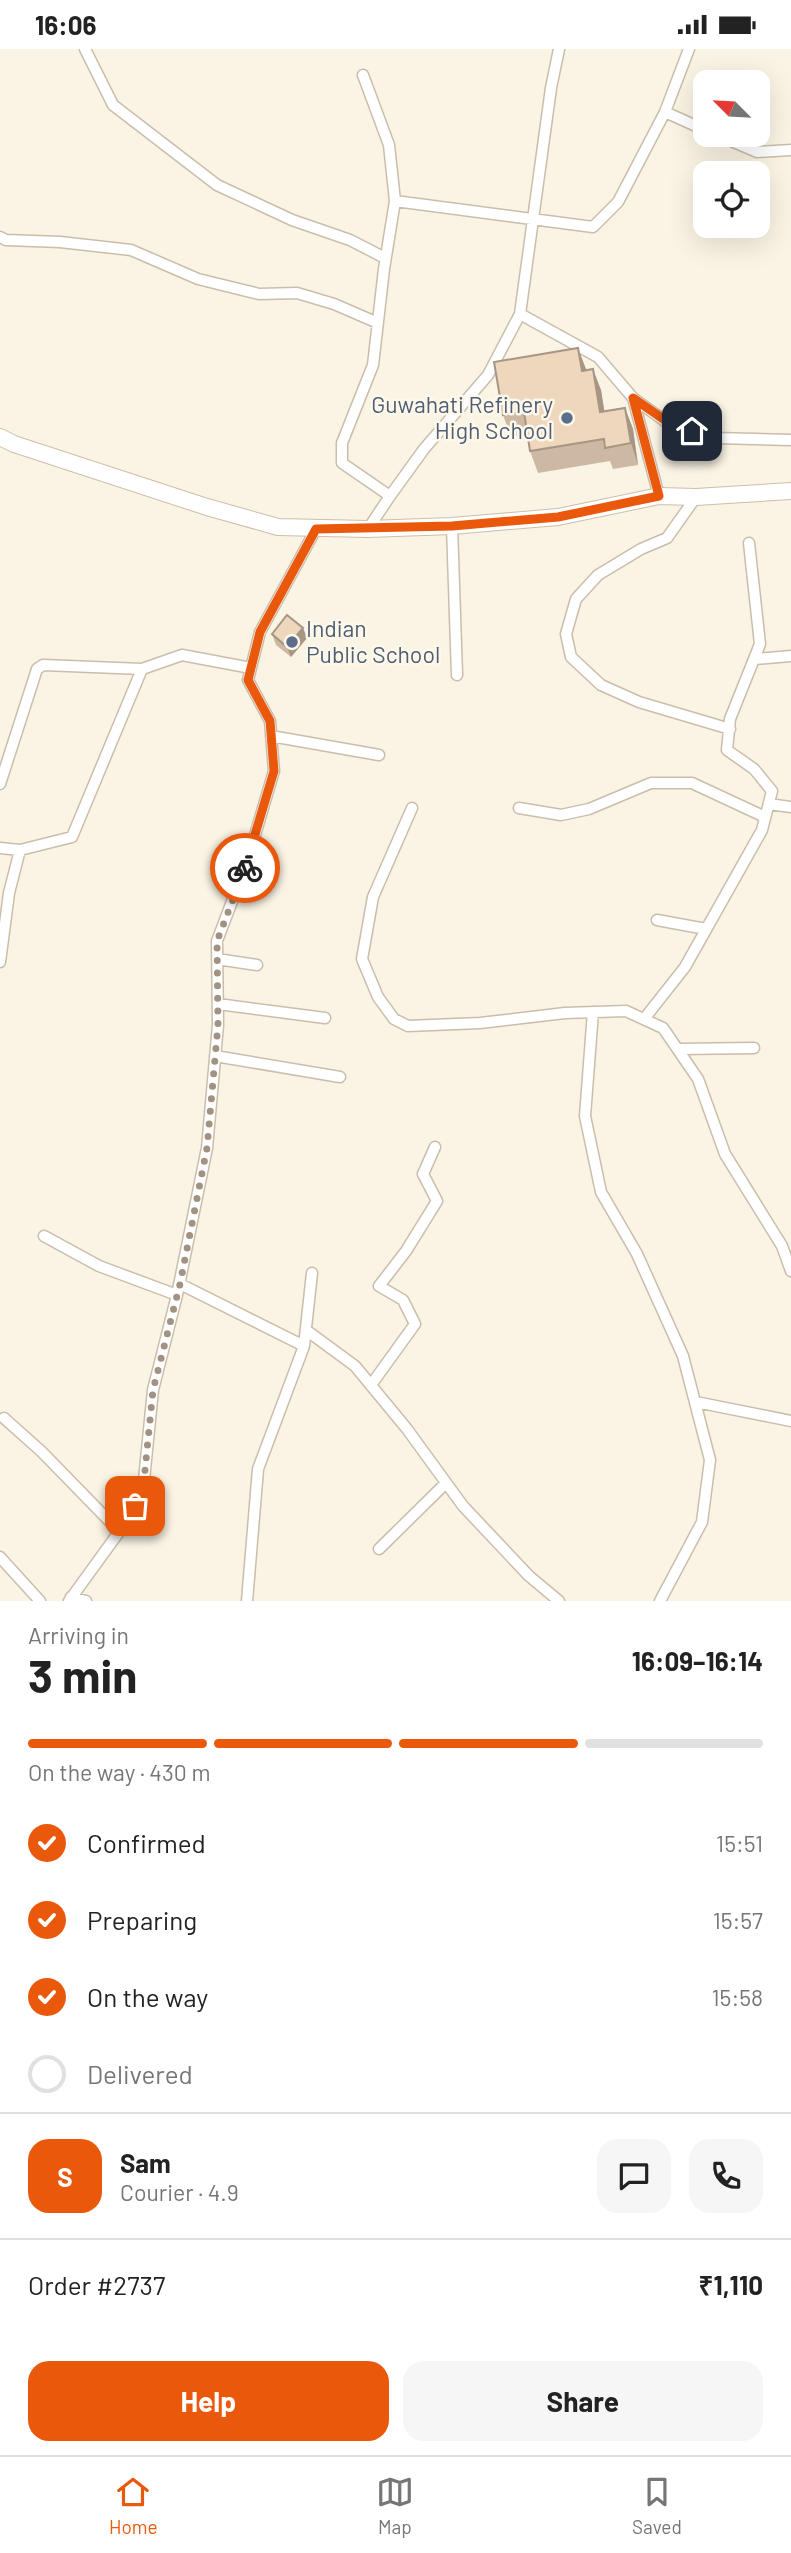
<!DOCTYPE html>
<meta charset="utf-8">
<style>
body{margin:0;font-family:Barlow,sans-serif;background:#f6f6f6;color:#222;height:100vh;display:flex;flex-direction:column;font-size:26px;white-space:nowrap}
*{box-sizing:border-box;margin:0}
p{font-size:23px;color:#767676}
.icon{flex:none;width:38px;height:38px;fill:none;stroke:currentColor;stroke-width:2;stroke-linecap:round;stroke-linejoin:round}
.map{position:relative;height:1552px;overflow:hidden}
.drawer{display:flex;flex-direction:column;background:#fff;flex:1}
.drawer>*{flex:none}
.needle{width:46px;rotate:294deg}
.tools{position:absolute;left:693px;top:21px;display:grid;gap:14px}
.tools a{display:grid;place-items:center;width:77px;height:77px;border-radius:14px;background:#fff;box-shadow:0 7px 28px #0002;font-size:35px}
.pin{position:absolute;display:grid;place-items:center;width:60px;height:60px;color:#fff;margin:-30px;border-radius:14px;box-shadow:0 4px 10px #0006}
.courier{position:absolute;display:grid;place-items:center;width:70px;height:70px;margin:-35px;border:5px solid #ea580c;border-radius:50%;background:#fff;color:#222;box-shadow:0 2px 9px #0007}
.overview em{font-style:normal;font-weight:700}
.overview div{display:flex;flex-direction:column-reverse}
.overview{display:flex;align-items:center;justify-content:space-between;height:119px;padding:0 28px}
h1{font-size:46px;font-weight:700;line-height:52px}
.bar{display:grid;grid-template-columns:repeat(4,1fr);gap:10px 7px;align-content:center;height:84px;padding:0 28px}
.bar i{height:9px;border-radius:5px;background:#e0e0e0}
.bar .current{background:#ea580c}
.bar p{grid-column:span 4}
.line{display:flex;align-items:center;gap:18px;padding:0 28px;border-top:2px solid #e0e0e0}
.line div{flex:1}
.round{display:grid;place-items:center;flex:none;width:74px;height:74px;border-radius:21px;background:#f6f6f6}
ol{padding:0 28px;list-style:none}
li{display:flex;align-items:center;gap:21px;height:77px}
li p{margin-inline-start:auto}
li .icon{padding:7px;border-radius:50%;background:#ea580c;color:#fff;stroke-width:4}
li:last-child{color:#767676}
li i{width:38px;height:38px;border:4px solid #e0e0e0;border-radius:50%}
.cta{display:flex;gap:14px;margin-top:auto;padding:14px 28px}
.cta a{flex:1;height:80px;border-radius:21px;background:#ea580c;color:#fff;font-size:28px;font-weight:700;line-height:80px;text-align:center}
.cta a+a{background:#f6f6f6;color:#222}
.status{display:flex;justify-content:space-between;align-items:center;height:49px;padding:0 35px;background:#fff;direction:ltr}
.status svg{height:19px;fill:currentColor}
.tabs{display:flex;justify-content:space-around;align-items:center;height:98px;border-top:2px solid #e0e0e0;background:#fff;font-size:19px;color:#767676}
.tabs a{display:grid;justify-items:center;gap:4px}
.tabs .current{color:#ea580c}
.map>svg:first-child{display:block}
</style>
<div class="status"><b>16:06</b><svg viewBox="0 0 49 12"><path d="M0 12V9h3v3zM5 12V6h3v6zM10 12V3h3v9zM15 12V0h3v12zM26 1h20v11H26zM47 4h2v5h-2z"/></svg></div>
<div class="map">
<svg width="791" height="1552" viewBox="0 0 791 1552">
<rect width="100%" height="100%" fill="#faf4e4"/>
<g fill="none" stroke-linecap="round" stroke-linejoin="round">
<defs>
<path id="street" d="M85,0L113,56L217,136L292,171L350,191L385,209
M363,26L389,96L395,152L384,220L373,316L342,394V414L390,447L368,480
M665,63L705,81
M717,86L757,103L791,101
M395,152L593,178L618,153L665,63L689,0
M0,188L6,191L60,193L131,201L198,230L259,245L297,244L334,255L378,274
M520,265L598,308L633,349L659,447
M633,349L669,375L715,389L791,391
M390,447L424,400L488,326L520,265L551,39L559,0
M696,448L667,489L641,500L598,526L576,550L566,585L571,608L601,636L639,653L730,680
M452,477L457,626
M755,610L791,607
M271,687L379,706
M0,735L37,620L43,616L142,620
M769,755L791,758
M412,759L373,848L362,910L378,948L394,970L408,977L480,974L565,964L626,962L663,979L698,1030L725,1105L782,1197L791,1222
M519,759L561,766L589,760L651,734H692L765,768
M0,799L20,801L72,788L142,620L182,606L251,619
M657,871L706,880
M217,910L257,916
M0,913L9,844L20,801
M218,955L325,969
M593,963L585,1067L601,1143L637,1205L683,1307L710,1411L702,1473L660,1552
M644,970L685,918L762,781L772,742L754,720L727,701L730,670L760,595L749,494
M679,1000L754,999
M215,1007L340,1028
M44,1187L99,1217L177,1246
M180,1235L304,1297
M306,1281L355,1317L407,1380L463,1457L529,1527L559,1552
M371,1336L415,1275L403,1251L379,1237L406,1202L437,1152L423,1125L435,1098
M696,1353L791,1372
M4,1369L42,1403L119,1482
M379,1500L446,1434
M0,1508L40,1552
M71,1548L86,1552
M69,1552L127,1472L143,1441L153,1341L177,1246L207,1099L218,976L217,892L247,813L274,722L270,672L248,631L260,583L316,480
M247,1552L258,1420L304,1297L312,1224"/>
<path id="secondary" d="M0,388L14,395L207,458L278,478L368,480L452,477L558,468L659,447L696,448L791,442"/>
</defs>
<use href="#street" stroke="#cbbdab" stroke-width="13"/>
<use href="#secondary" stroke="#cebea9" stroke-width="18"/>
<use href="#street" stroke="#fff" stroke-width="10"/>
<use href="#secondary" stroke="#fff" stroke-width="16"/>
</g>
<path fill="#cdb9a3" d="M586,321L601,341L604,362L625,359L633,380L638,416L613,420L610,412L538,424L530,402L527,385L511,388L503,366Z
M303,579L307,589L291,608L276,596L272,585Z"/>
<path fill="#a79684" d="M578,299L586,320L590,343L582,322Z
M593,320L601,341L608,384L600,363Z
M625,359L633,380L638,416L631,394Z
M303,579L307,589L291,608L287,598Z"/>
<path fill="#eed7bd" stroke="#a79684" stroke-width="2" d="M578,299L582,322L593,320L600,363L625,359L631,394L605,399L604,390L530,402L524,363L503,366L494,313Z
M287,566L303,579L287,598L272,585Z"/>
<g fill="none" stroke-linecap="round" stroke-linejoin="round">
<path stroke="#a19281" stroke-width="7" stroke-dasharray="0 12.6" d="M135,1457L143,1441L153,1341L180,1235L207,1099L218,976L217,892L245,819"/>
<path stroke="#ea580c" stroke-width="9" d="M245,819L274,722L270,672L248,631L260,583L316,480L452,477L558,468L659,447L633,349L669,374L692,382"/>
</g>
<g fill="#5c6f8a" stroke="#fef8ea" stroke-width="2.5">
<circle cx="567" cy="369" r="7"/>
<circle cx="292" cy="593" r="7"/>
</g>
<g text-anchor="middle" stroke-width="5" stroke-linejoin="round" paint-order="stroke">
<g font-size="23" fill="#4e5e75" stroke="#fef8ea" text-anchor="end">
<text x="553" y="364">Guwahati Refinery<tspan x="553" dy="26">High School</tspan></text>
<text x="306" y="588" text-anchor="start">Indian<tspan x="306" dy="26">Public School</tspan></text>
</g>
</g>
</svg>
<div class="tools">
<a><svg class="needle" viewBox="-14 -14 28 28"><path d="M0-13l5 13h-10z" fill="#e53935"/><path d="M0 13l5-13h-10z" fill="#767676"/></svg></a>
<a><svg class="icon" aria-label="locate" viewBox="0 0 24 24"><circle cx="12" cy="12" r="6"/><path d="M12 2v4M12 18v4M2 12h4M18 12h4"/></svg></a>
</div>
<div class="pin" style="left:135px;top:1457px;background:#ea580c"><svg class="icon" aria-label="bag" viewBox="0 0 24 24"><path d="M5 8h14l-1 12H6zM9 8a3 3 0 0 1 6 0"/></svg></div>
<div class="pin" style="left:692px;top:382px;background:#1f2937"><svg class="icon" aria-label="home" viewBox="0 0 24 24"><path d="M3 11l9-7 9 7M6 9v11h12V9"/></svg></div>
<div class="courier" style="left:245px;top:819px"><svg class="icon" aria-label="bike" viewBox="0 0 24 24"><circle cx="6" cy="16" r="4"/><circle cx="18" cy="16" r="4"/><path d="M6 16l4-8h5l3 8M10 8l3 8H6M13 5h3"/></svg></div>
</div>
<section class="drawer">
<div class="overview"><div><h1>3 min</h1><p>Arriving in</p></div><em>16:09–16:14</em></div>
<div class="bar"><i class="current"></i><i class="current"></i><i class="current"></i><i></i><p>On the way · 430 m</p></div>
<ol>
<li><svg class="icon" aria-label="check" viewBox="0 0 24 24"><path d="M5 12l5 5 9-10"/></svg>Confirmed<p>15:51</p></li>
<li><svg class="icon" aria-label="check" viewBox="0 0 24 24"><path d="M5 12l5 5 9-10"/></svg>Preparing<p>15:57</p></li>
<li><svg class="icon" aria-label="check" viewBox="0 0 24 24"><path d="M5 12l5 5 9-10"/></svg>On the way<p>15:58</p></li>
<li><i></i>Delivered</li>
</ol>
<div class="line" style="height:126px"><b class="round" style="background:#ea580c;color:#fff">S</b><div><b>Sam</b><p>Courier · 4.9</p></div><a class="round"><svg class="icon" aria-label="chat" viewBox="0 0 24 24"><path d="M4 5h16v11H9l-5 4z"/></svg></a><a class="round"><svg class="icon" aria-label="phone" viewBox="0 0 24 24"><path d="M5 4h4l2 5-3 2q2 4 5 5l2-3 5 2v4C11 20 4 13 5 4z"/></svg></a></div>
<div class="line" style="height:91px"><div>Order #2737</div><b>₹1,110</b></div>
<div class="cta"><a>Help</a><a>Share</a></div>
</section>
<nav class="tabs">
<a class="current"><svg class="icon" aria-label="home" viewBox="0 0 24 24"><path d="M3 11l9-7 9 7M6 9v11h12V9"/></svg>Home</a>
<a><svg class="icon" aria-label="map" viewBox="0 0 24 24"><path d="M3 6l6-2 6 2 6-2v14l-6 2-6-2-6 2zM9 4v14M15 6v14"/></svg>Map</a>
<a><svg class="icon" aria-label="saved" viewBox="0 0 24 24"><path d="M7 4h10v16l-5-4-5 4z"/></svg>Saved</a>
</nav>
